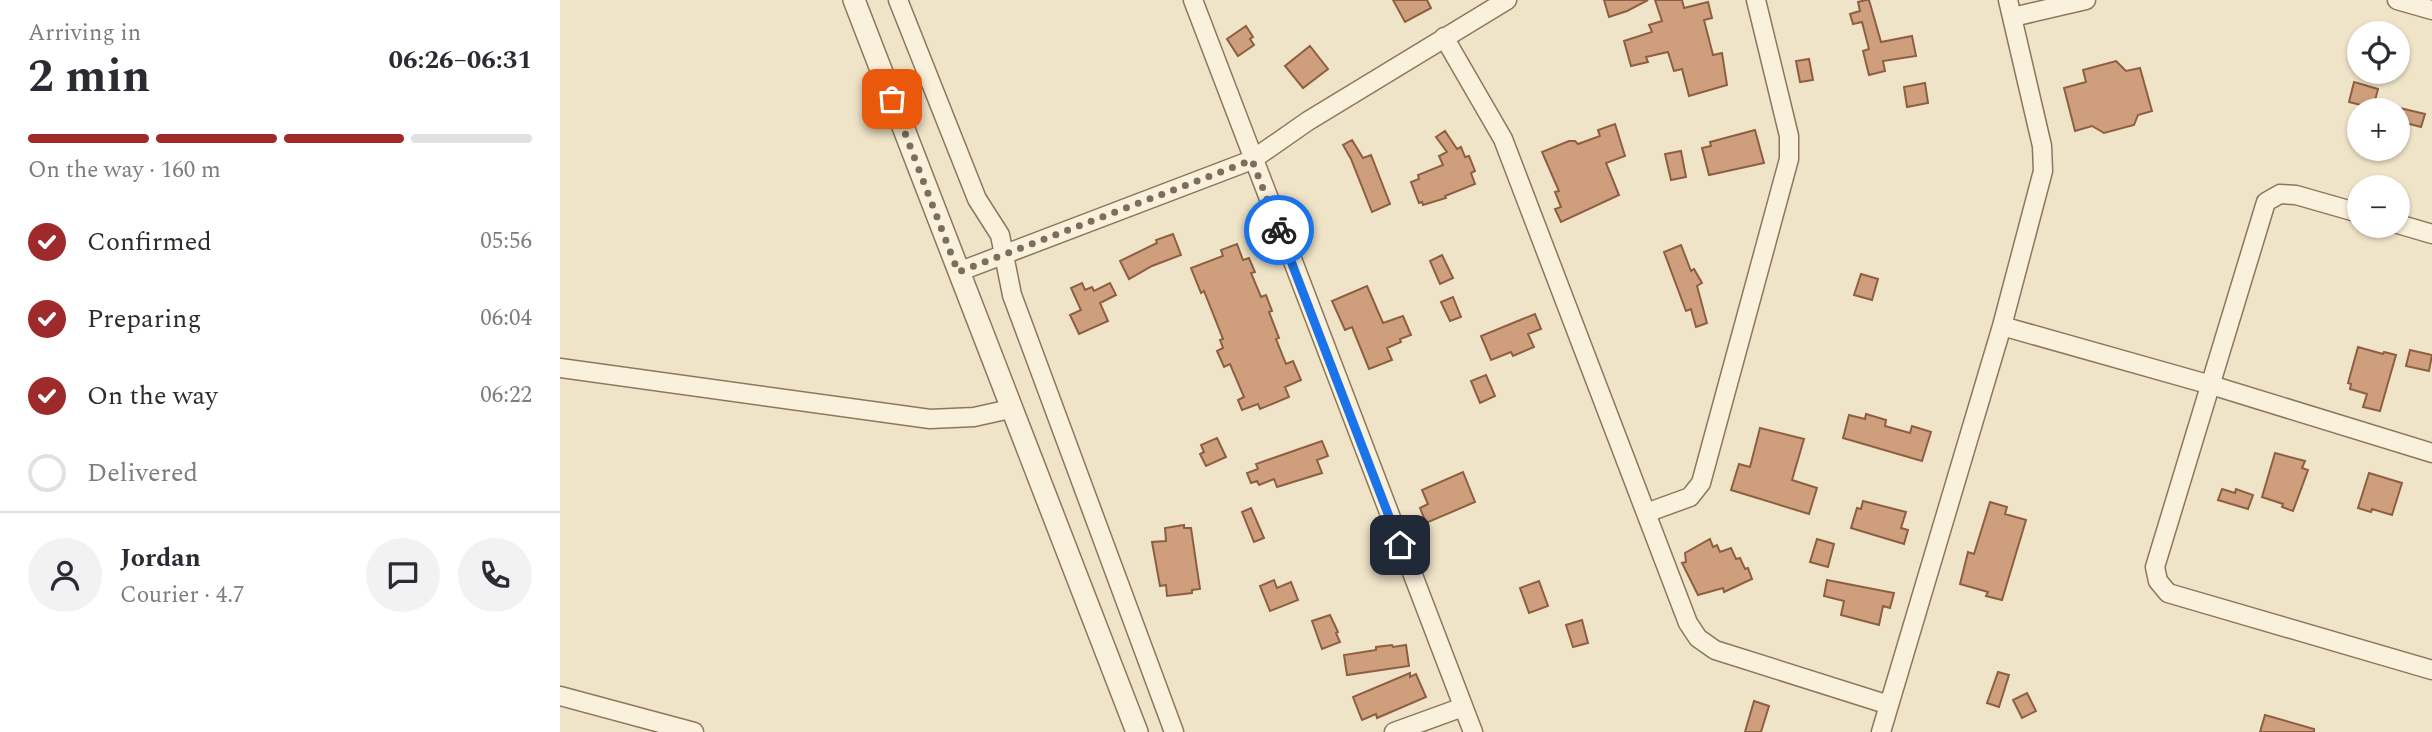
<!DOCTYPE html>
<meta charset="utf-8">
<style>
body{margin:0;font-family:Spectral,serif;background:#f2f2f3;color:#2b2b33;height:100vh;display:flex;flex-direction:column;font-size:26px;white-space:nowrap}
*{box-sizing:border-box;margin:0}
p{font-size:23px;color:#7c7c81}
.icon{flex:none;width:38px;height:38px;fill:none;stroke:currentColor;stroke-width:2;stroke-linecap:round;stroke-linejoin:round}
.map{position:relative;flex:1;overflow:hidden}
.sheet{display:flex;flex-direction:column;background:#fff;width:560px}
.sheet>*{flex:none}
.fabs{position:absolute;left:1787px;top:21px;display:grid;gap:14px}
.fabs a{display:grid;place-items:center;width:63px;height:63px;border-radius:50%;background:#fff;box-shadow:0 2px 5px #0004;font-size:35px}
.pin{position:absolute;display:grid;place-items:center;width:60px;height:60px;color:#fff;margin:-30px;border-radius:14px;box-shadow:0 4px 10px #0006}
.courier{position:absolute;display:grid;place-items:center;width:70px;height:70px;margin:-35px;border:5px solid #1a73e8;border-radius:50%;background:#fff;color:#222;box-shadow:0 2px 9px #0007}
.head em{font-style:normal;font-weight:700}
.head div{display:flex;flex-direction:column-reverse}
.head{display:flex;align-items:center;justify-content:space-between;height:119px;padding:0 28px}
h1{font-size:46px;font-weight:700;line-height:52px}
.bar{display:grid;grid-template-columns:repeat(4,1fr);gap:10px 7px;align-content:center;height:84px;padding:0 28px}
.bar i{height:9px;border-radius:5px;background:#e1e1e2}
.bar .active{background:#9e2a2b}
.bar p{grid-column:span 4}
.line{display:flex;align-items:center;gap:18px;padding:0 28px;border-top:2px solid #e1e1e2}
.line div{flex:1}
.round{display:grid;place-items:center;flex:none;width:74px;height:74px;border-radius:37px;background:#f2f2f3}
ol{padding:0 28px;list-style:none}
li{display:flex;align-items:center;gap:21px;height:77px}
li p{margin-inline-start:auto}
li .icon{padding:7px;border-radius:50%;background:#9e2a2b;color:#fff;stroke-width:4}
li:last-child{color:#7c7c81}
li i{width:38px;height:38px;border:4px solid #e1e1e2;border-radius:50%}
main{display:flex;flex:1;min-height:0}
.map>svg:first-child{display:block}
</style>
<main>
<section class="sheet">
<div class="head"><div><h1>2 min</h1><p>Arriving in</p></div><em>06:26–06:31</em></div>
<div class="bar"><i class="active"></i><i class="active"></i><i class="active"></i><i></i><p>On the way · 160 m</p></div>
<ol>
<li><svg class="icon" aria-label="check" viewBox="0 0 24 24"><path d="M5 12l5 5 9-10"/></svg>Confirmed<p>05:56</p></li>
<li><svg class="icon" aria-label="check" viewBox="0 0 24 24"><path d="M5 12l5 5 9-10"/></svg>Preparing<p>06:04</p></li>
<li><svg class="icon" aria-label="check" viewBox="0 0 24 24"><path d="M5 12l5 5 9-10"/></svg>On the way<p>06:22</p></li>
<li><i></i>Delivered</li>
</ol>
<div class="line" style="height:126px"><a class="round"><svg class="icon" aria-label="person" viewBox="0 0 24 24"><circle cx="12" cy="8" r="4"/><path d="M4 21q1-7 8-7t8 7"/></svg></a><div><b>Jordan</b><p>Courier · 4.7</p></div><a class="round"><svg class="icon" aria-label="chat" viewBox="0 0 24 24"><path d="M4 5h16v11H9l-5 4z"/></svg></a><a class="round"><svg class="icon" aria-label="phone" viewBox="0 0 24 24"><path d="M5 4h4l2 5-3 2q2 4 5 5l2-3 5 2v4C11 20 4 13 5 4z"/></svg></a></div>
</section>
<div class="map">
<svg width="1872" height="732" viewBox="0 0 1872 732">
<rect width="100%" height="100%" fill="#f0e4c8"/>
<path fill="#cf9f7d" stroke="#8d5f41" stroke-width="2" d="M833,0H867L871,8L845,22Z
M1044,0H1088L1067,11L1049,17Z
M1095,0H1122L1124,8L1148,2L1152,18L1144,20L1153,55L1162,53L1167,85L1129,96L1122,69L1114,71L1108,52L1086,57L1088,62L1071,66L1064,41L1092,32L1089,25L1102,21Z
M1306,0H1309L1321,42L1352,36L1356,56L1323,61L1325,71L1309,75L1303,51L1309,49L1302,22L1293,24L1290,14L1300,11L1298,2Z
M686,26L693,37L690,39L694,45L678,56L667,39Z
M750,46L768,69L743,88L725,66Z
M1249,59L1253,80L1240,82L1236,61Z
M1556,61L1566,71L1580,68L1592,111L1578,115L1574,125L1544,133L1532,126L1515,131L1504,88L1526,82L1523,70Z
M1794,82L1818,89L1813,108L1789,102Z
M1365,83L1368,103L1347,107L1344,87Z
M1840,108L1865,114L1861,127L1838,121Z
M1055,124L1065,156L1046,163L1059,195L1001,222L995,209L1001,207L995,192L999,191L982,152L1009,141H1015L1018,144L1040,136L1038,130Z
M1195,130L1204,163L1149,175L1142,148L1151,146L1150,142Z
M885,131L897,149L901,147L905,157L909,156L915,171L911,173L915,184L885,196L886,198L863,205L862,202L859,203L851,182L859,179L858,175L883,165L879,156L887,152L876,137Z
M792,140L803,158L811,155L830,204L812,212L791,159L783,145Z
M1121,151L1126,177L1111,180L1105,154Z
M613,234L621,255L592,266L569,279L560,261L597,243L596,240Z
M677,244L683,260L689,258L695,272L691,273L701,297L706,295L712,311L709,312L719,338L716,339L726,364L733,361L741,380L725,387L729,397L700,409L698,404L682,410L678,400L684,397L670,364L664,367L657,351L663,348L660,340L663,339L644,291L641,293L631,268L663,256L661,250Z
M1121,245L1131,271L1134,269L1142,283L1137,286L1147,323L1136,327L1131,309L1126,311L1104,252Z
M882,255L893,278L880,284L870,261Z
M1301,274L1318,279L1312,300L1294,295Z
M522,283L525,290L532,287L534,291L550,283L556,295L540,303L548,321L519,334L510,315L521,310L511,288Z
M807,286L823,323L843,316L851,335L840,339L841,342L827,348L832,360L809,369L792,327L785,330L772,301Z
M893,297L901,317L890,321L881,302Z
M975,314L981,329L968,334L974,347L953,356L951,352L931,360L921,336Z
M1798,347L1823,354L1824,352L1836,355L1820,411L1803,407L1807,394L1790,389L1791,384L1788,383Z
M1850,350L1872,355L1869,371L1846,366Z
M926,375L935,396L920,403L911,381Z
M1306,414L1326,420L1325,426L1350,433L1352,426L1371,432L1362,461L1283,438L1289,415L1305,419Z
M1200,428L1244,439L1232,480L1257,488L1249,514L1171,490L1179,464L1190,467Z
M657,438L666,457L646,466L640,454L644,452L641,445Z
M762,441L768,456L757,460L762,473L717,487L714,479L699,485L697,481L691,483L687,473L698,469L696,464Z
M1715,453L1745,461L1742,468L1748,470L1733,511L1722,507L1723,504L1702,497Z
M903,472L915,502L866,523L860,508L868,504L862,490Z
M1809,473L1842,483L1832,515L1812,509L1811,512L1798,508Z
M1662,489L1675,493L1676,489L1693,495L1688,509L1658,500Z
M1303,501L1346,512L1341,528L1348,530L1344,544L1291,528L1297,508L1301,509Z
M1430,502L1447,507L1445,514L1466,520L1442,600L1426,596L1428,592L1400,584L1408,552L1414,554Z
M691,508L704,538L694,542L682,512Z
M624,525V528H631L640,589L632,590V593L607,596L606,585L600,586L592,542L606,541L605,528Z
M1150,539L1153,547L1157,545L1160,552L1171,548L1176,559L1180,558L1185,569L1188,568L1192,579L1164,592L1163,588L1138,595L1122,563L1126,562L1125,553Z
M1257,539L1274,544L1268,567L1250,562Z
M714,580L717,588L731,582L738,600L710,611L700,586Z
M1267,580L1334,593L1330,608L1323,606L1319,625L1281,615L1284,601L1264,596Z
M979,581L988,606L969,613L960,588Z
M770,615L778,632L776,633L780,642L762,649L752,621Z
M1022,620L1028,643L1013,647L1006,625Z
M832,645L833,647L846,645L849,666L787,675L784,655L816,650V647Z
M1438,672L1449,675L1439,707L1427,703Z
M850,673V677L856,674L866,697L817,718L816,714L802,720L793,697Z
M1467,693L1476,711L1462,718L1453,700Z
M1194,701L1209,706L1201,732H1185Z
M1705,715L1754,729V732H1700Z"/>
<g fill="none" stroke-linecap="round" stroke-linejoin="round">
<defs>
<path id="minor" d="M338,0L417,199L440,235L452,295L614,732
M633,0L913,732
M1837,0L1872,10
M1453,17L1526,0
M884,37L943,139L1128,623L1138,638L1155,650L1329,705
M1799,213L1736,195L1720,194L1706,202L1595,567L1598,581L1608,593L1872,670
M1838,224L1872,234
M398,272L692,160L748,121L947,0
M1442,326L1651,385L1872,453
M0,368L370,419L414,417L450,409
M1086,513L1130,497L1141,483L1229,159V136L1196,0
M0,696L134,732
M834,732L903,707
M1321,732L1442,326L1483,171L1482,146L1448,0"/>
<path id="tertiary" d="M294,0L577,732"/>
</defs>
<use href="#minor" stroke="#8d765c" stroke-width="21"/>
<use href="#tertiary" stroke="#8d765c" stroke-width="24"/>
<use href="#minor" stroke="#faf1dc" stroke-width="18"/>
<use href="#tertiary" stroke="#faf1dc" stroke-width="21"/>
</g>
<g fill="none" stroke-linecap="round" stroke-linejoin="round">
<path stroke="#7c6e5b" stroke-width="7" stroke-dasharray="0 12.6" d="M332,99L398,272L692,160L719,230"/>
<path stroke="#1a73e8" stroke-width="9" d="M719,230L840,545"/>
</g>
</svg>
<div class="fabs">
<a><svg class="icon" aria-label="locate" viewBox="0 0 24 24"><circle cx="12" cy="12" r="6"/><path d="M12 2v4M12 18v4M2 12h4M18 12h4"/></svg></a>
<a>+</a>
<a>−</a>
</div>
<div class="pin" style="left:332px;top:99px;background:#ea580c"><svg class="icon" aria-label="bag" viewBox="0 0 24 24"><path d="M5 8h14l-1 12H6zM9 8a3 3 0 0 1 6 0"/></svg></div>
<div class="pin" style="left:840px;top:545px;background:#1f2937"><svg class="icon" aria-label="home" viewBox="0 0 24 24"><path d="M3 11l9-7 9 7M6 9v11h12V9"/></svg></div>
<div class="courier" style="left:719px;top:230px"><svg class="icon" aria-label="bike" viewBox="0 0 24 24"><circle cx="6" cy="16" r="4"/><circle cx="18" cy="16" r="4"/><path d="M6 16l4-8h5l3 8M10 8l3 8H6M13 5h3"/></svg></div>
</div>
</main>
